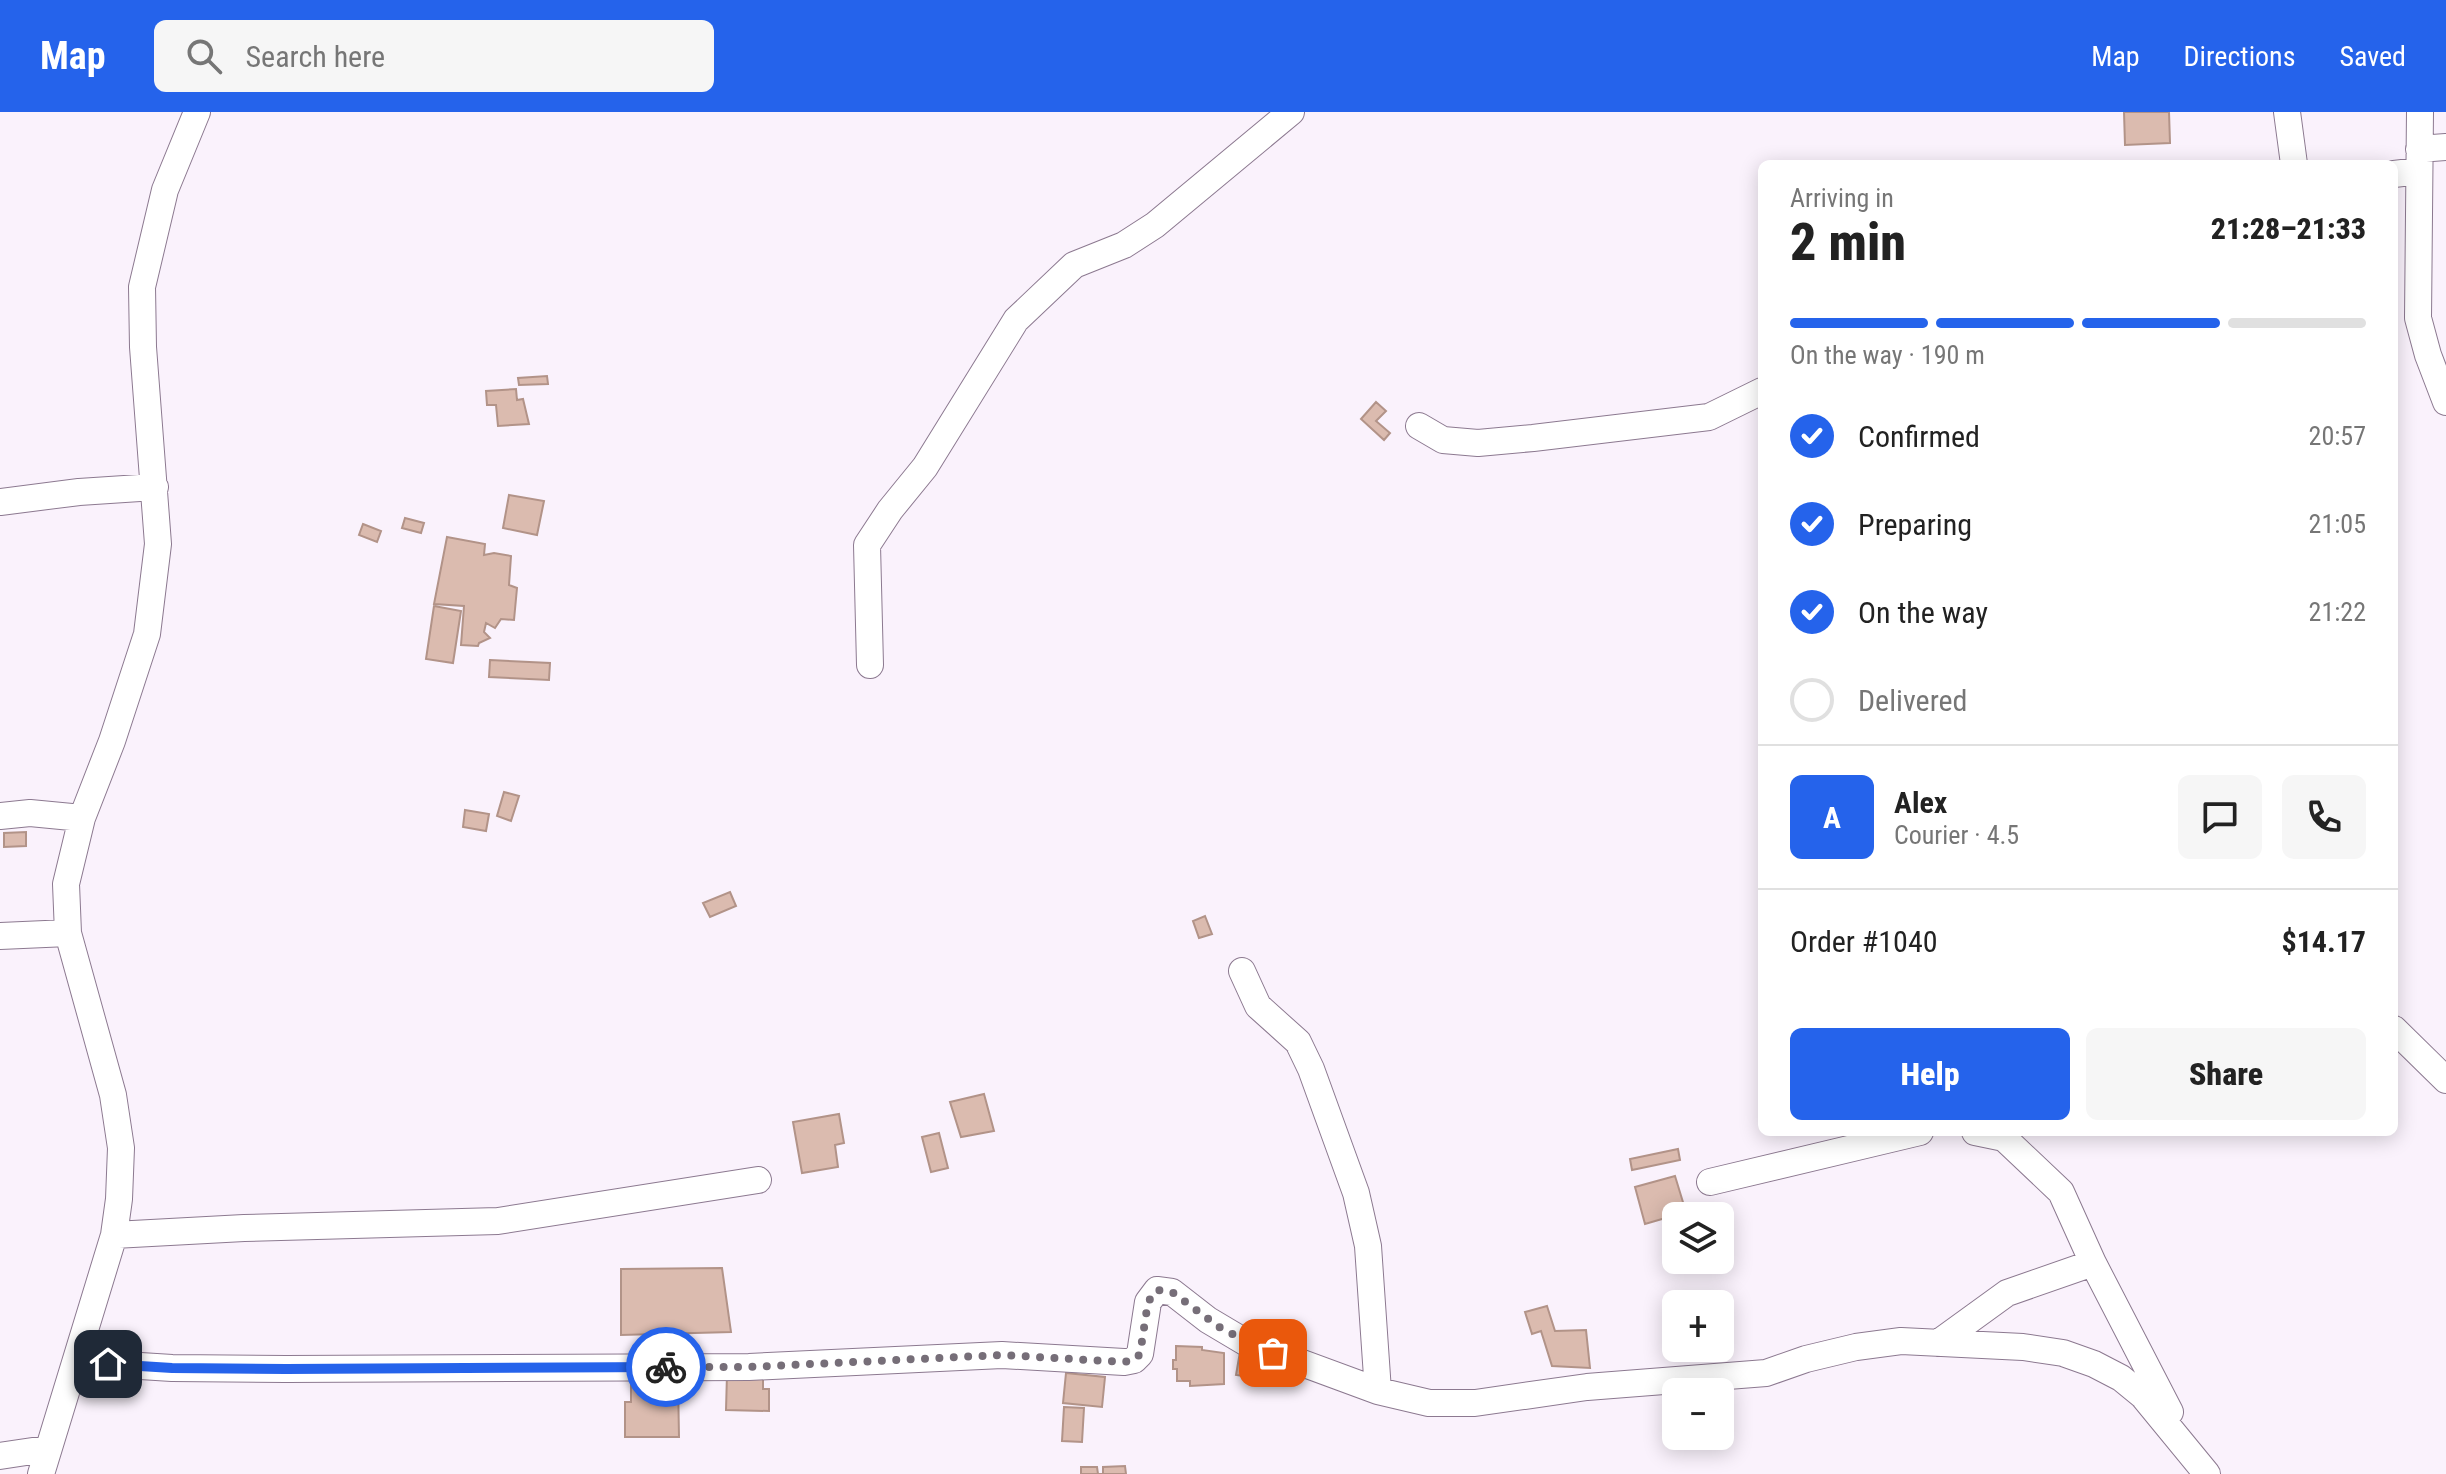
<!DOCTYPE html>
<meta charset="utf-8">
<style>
body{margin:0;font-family:"Roboto Condensed",sans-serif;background:#f6f6f6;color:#222;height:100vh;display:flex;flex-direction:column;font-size:30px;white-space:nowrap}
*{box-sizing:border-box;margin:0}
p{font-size:26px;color:#767676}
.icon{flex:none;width:44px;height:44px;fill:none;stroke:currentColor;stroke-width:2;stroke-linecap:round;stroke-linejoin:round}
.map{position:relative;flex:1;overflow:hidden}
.panel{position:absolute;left:1758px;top:48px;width:640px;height:976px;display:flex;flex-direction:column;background:#fff;border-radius:12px;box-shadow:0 4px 20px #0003}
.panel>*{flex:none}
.buttons{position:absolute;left:1662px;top:1090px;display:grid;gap:16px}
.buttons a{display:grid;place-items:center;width:72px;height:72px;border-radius:12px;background:#fff;box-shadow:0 4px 20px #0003;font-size:40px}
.pin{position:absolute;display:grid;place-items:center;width:68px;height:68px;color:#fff;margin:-34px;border-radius:16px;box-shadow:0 4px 12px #0006}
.courier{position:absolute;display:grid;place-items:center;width:80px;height:80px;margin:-40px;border:6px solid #2563eb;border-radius:50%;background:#fff;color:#222;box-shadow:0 2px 10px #0007}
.overview em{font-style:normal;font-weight:800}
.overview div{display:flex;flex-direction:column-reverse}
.overview{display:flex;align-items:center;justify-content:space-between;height:136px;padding:0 32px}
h1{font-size:52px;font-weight:800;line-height:60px}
.bar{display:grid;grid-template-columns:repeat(4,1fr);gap:12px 8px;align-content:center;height:96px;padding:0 32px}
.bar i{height:10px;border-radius:6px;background:#e0e0e0}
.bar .active{background:#2563eb}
.bar p{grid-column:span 4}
.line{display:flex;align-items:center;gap:20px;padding:0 32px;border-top:2px solid #e0e0e0}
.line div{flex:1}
.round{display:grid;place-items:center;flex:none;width:84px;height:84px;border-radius:12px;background:#f6f6f6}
ol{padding:0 32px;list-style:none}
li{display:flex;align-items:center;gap:24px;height:88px}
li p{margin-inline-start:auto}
li .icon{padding:8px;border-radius:50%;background:#2563eb;color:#fff;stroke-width:4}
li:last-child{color:#767676}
li i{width:44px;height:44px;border:4px solid #e0e0e0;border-radius:50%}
.button{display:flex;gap:16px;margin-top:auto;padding:16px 32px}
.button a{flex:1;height:92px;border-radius:12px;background:#2563eb;color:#fff;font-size:32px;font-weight:800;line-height:92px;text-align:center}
.button a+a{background:#f6f6f6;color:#222}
header{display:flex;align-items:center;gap:48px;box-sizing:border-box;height:112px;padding:0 40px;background:#2563eb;color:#fff}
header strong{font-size:38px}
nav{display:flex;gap:44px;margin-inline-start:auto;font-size:28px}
.search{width:560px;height:72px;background:#f6f6f6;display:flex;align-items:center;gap:20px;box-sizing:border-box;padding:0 28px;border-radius:12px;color:#767676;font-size:30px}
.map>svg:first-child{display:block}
</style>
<header>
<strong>Map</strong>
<div class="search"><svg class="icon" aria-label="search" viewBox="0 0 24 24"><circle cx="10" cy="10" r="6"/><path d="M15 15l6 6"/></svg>Search here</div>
<nav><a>Map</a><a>Directions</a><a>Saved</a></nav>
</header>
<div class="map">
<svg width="2446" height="1362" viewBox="0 0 2446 1362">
<rect width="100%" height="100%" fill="#faf2fc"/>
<path fill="#dbbbaf" stroke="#b29388" stroke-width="2" d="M2124,0H2169L2170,31L2125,33Z
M547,264L548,272L519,273L518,266Z
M516,277L517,288L523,287L529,312L498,314L496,293H487L486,279Z
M1376,290L1386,299L1376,309L1390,321L1384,328L1361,307Z
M509,383L544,389L537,423L503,416Z
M405,406L424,411L421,421L402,416Z
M363,412L381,419L377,430L359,423Z
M447,425L485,432L484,443L494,441L511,444L509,473L517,476L514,508L501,507L495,516L486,511L484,520L490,526L479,531L478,534L461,533L464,494L434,492Z
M434,494L461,499L453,551L426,547Z
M490,548L550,551L549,568L489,565Z
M504,680L519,684L511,709L497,704Z
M465,698L489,702L486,719L463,715Z
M26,720V734L4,735V721Z
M730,780L736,794L710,805L703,791Z
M1205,804L1212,822L1199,826L1193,809Z
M984,982L994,1019L961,1025L950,990Z
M839,1002L844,1031L835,1033L838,1055L802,1061L793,1010Z
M939,1021L948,1056L931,1060L922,1025Z
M1678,1037L1680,1048L1632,1058L1630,1047Z
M1675,1064L1686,1100L1645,1112L1635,1075Z
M722,1156L731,1220L621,1223V1157Z
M1547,1194L1555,1219L1586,1218L1590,1256L1552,1254L1541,1219L1532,1222L1525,1200Z
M1176,1234L1202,1235V1238L1224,1241V1272L1190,1274V1269H1177V1257H1173V1248H1176Z
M1240,1240L1261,1243L1257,1266L1236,1263Z
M1066,1261L1105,1265L1102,1295L1063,1291Z
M727,1262H763V1277H769V1299L726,1298Z
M653,1265H667L668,1270L678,1269L679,1325H625V1290H631V1270H653Z
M1064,1295L1084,1296L1082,1330L1062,1329Z
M1125,1354L1126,1362H1081V1355H1097L1098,1362H1103V1355Z"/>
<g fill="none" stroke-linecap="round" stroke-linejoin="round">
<defs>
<path id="minor" d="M2287,0L2294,52
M2420,0L2418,206L2428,243L2446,290
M2419,37L2446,35
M2394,62L2419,59
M1419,314L1443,328L1478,331L1533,326L1709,305L1762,279
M0,390L79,380L155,375
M870,553L867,433L890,398L925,355L1016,208L1074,153L1124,133L1155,113L1291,0
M0,704L30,701L82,706
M0,824L68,821
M1242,859L1258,894L1298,930L1311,957L1356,1081L1368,1134L1378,1279
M2394,917L2446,968
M1710,1070L1920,1020
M114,1123L244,1116L498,1109L758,1068
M2093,1151L2170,1300
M1938,1231L2007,1181L2093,1151L2061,1080L2004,1026L1975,1020
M77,1250L172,1256L286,1257L749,1255L1002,1243L1124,1250L1134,1248L1140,1242L1148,1190L1157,1178L1172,1180L1208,1208L1245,1230L1378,1279L1429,1291H1475L1587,1275L1766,1261L1806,1247L1856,1235L1901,1229L2023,1235L2063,1241L2094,1252L2121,1266L2143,1284L2207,1362
M0,1344L46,1337
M41,1362L114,1123L119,1087L121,1036L113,983L68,821L66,772L82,706L112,629L147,522L158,432L143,235L142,175L165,78L197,0"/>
</defs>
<use href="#minor" stroke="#8c7990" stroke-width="28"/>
<use href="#minor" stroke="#fff" stroke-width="26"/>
</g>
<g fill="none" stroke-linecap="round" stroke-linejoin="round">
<path stroke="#766e78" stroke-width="8" stroke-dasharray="0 14.4" d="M666,1255H749L1002,1243L1124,1250L1134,1248L1140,1242L1148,1190L1157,1178L1172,1180L1222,1217L1273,1241"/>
<path stroke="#2563eb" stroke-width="10" d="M108,1252L172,1256L286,1257L666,1255"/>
</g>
</svg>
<div class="buttons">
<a><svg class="icon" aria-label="layers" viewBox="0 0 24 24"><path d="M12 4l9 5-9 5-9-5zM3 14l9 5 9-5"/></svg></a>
<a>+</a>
<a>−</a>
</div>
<div class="pin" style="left:1273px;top:1241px;background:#ea580c"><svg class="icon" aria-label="bag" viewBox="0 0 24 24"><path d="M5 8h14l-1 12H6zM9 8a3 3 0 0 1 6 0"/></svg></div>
<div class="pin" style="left:108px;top:1252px;background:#1f2937"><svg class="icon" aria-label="home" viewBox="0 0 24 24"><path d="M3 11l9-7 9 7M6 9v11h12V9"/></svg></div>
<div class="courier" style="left:666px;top:1255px"><svg class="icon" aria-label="bike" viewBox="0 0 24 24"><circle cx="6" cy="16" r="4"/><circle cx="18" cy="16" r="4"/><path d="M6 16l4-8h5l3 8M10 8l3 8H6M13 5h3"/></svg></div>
<section class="panel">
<div class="overview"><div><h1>2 min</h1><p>Arriving in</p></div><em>21:28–21:33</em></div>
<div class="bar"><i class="active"></i><i class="active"></i><i class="active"></i><i></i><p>On the way · 190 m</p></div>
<ol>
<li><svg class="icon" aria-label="check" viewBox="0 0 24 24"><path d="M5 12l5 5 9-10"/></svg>Confirmed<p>20:57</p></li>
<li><svg class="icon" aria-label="check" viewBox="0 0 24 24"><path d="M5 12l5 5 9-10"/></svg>Preparing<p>21:05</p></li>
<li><svg class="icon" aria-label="check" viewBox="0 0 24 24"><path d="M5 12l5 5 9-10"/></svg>On the way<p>21:22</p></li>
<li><i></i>Delivered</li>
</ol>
<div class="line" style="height:144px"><b class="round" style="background:#2563eb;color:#fff">A</b><div><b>Alex</b><p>Courier · 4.5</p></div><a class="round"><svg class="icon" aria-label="chat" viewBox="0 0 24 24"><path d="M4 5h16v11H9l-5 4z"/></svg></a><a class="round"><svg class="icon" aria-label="phone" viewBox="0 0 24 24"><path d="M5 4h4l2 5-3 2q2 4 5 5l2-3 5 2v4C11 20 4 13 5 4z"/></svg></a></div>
<div class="line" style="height:104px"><div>Order #1040</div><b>$14.17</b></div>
<div class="button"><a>Help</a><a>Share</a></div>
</section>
</div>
